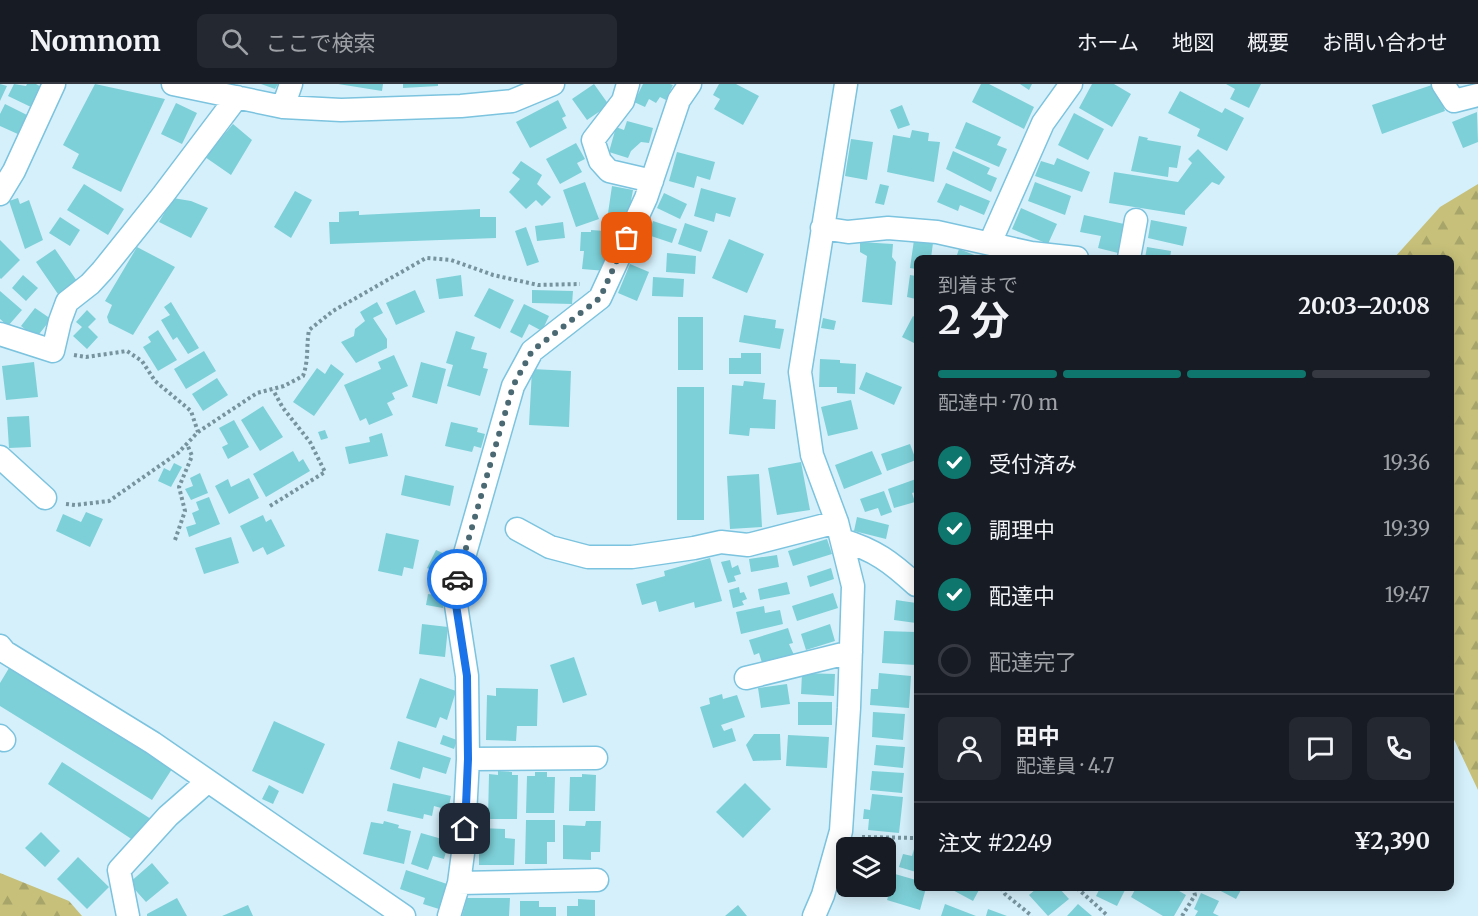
<!DOCTYPE html>
<html lang="ja">
<meta charset="utf-8">
<style>
body{margin:0;font-family:Merriweather,"Noto Sans JP",serif;background:#242831;color:#f1f3f6;height:100vh;display:flex;flex-direction:column;font-size:22px;white-space:nowrap}
*{box-sizing:border-box;margin:0}
p{font-size:20px;color:#9ea1a6}
.icon{flex:none;width:33px;height:33px;fill:none;stroke:currentColor;stroke-width:2;stroke-linecap:round;stroke-linejoin:round}
.map{position:relative;flex:1;overflow:hidden}
.sheet{position:absolute;left:914px;top:171px;width:540px;height:636px;display:flex;flex-direction:column;background:#171b24;border-radius:9px;box-shadow:0 3px 15px #0003}
.sheet>*{flex:none}
.buttons{position:absolute;left:836px;top:753px;display:grid;gap:12px}
.buttons a{display:grid;place-items:center;width:60px;height:60px;border-radius:9px;background:#171b24;box-shadow:0 3px 15px #0003;font-size:30px}
.pin{position:absolute;display:grid;place-items:center;width:51px;height:51px;color:#fff;margin:-26px;border-radius:12px;box-shadow:0 3px 9px #0006}
.courier{position:absolute;display:grid;place-items:center;width:60px;height:60px;margin:-30px;border:4px solid #1a73e8;border-radius:50%;background:#fff;color:#222;box-shadow:0 2px 8px #0007}
.summary em{font-style:normal;font-weight:700}
.summary div{display:flex;flex-direction:column-reverse}
.summary{display:flex;align-items:center;justify-content:space-between;height:102px;padding:0 24px}
h1{font-size:39px;font-weight:700;line-height:45px}
.bar{display:grid;grid-template-columns:repeat(4,1fr);gap:9px 6px;align-content:center;height:72px;padding:0 24px}
.bar i{height:8px;border-radius:4px;background:#363941}
.bar .selected{background:#0f766e}
.bar p{grid-column:span 4}
.line{display:flex;align-items:center;gap:15px;padding:0 24px;border-top:2px solid #363941}
.line div{flex:1}
.round{display:grid;place-items:center;flex:none;width:63px;height:63px;border-radius:9px;background:#242831}
ol{padding:0 24px;list-style:none}
li{display:flex;align-items:center;gap:18px;height:66px}
li p{margin-inline-start:auto}
li .icon{padding:6px;border-radius:50%;background:#0f766e;color:#fff;stroke-width:4}
li:last-child{color:#9ea1a6}
li i{width:33px;height:33px;border:3px solid #363941;border-radius:50%}
header{display:flex;align-items:center;gap:36px;box-sizing:border-box;height:84px;padding:0 30px;background:#171b24;border-bottom:2px solid #363941}
header strong{font-size:28px}
nav{display:flex;gap:33px;margin-inline-start:auto;font-size:21px}
.search{width:420px;height:54px;background:#242831;display:flex;align-items:center;gap:15px;box-sizing:border-box;padding:0 21px;border-radius:9px;color:#9ea1a6;font-size:22px}
.map>svg:first-child{display:block}
</style>
<header>
<strong>Nomnom</strong>
<div class="search"><svg class="icon" aria-label="search" viewBox="0 0 24 24"><circle cx="10" cy="10" r="6"/><path d="M15 15l6 6"/></svg>ここで検索</div>
<nav><a>ホーム</a><a>地図</a><a>概要</a><a>お問い合わせ</a></nav>
</header>
<div class="map">
<svg width="1478" height="832" viewBox="0 0 1478 832">
<defs>
<pattern id="forest-firs" width="22" height="20" patternUnits="userSpaceOnUse" patternTransform="scale(1.5)"><rect width="22" height="20" fill="#c6c07a"/><path d="M5 1l3.5 6h-7zM16 11l3.5 6h-7z" fill="#a8a56a"/></pattern>
</defs>
<rect width="100%" height="100%" fill="#d5f0fb"/>
<path fill="url(#forest-firs)" d="M1478,100V706L1451,649L1450,174H1394L1440,123Z
M0,789L69,817L82,832H0Z"/>
<path fill="#7dd0d8" d="M0,0L7,2L0,17Z
M14,0L26,2L27,0H36L43,4L33,24L8,12Z
M95,0L165,15L121,108L72,84L79,70L63,61Z
M261,0H278L275,5Z
M338,0H383L382,7Z
M403,0H438V2L403,4Z
M594,0L609,21L587,36L572,15Z
M643,0H670L673,1L666,16L660,13L656,19L649,15L645,23L634,18Z
M719,0H736L759,12L743,41L714,25L720,15L713,11Z
M981,0H989L1034,23L1024,45L972,18Z
M1020,0H1032L1029,6Z
M1092,0H1114L1131,10L1112,43L1079,24Z
M1226,0H1261L1249,24L1230,15L1235,5Z
M1435,0L1445,27L1382,50L1372,21Z
M1180,7L1222,29L1225,24L1244,34L1227,67L1197,52L1200,45L1168,29Z
M558,16L566,32L562,34L567,44L530,64L516,38Z
M176,19L197,29L182,60L161,50Z
M5,20L29,32L20,51L0,42V30Z
M902,21L910,41L898,45L890,26Z
M1477,28L1478,58L1463,64L1452,38Z
M1074,29L1104,45L1088,76L1058,61Z
M627,37L653,44L649,59L641,58L631,67L628,74L609,68L616,43L624,46Z
M966,38L1001,53L997,61L1007,65L999,83L955,64Z
M233,40L252,56L231,91L205,73Z
M912,46L929,49L928,57L940,58L934,98L887,88L893,51L910,54Z
M1139,52L1148,54L1147,56L1181,62L1177,84L1169,83L1168,93L1131,87Z
M851,55L873,58L867,96L845,92Z
M576,59L585,75L577,79L582,88L560,100L546,75Z
M1198,65L1225,93L1219,101L1212,98L1185,127V131L1109,119L1114,88L1178,98L1192,79L1188,75Z
M953,67L990,84L987,90L997,94L991,108L946,85Z
M677,68L715,78L710,96L697,92L694,104L669,97Z
M1057,74L1090,88L1082,108L1035,92L1041,77L1054,81Z
M521,77L542,91L537,100L551,113L542,122L536,116L526,125L509,108L520,95L512,89Z
M585,98L599,135L576,143L563,106Z
M1035,98L1071,112L1065,131L1028,117Z
M946,99L990,117L984,131L960,121L958,127L937,118Z
M84,100L124,125L108,151L67,126Z
M880,100L889,102L884,121L875,119Z
M612,102L633,106L627,139L607,136Z
M701,104L736,114L730,133L716,129L714,138L694,132Z
M295,107L312,116L291,154L274,143Z
M664,109L687,120L680,135L657,124Z
M18,114L20,120L29,116L43,156L25,165L9,117Z
M173,114L191,117L208,124L191,154L159,138Z
M1021,124L1057,140L1048,160L1012,145Z
M480,125V133H496V154L330,160L329,138H339V128L359,127V131Z
M1084,131L1124,140L1118,169L1098,164L1101,152L1080,148Z
M60,133L80,146L70,162L49,149Z
M1151,136L1187,143L1183,162L1148,154Z
M653,137L677,145L672,159L648,151Z
M563,138L565,154L537,157L535,142Z
M685,139L708,147L701,168L678,160Z
M526,143L539,178L527,182L515,147Z
M591,146L618,148L617,167H608L606,187L582,185L584,167H580L581,148H591Z
M729,155L764,170L747,209L712,194Z
M0,156L20,176L1,195L0,194Z
M914,156L933,159L931,174H916V185L910,184Z
M860,158L893,160L892,173L896,178L892,221L862,218L867,172L860,168Z
M137,163L175,183L133,251L109,239L107,233L112,221L105,217Z
M1147,163L1171,167L1170,174H1145Z
M55,165L79,200L60,213L36,178Z
M959,165L982,174H956Z
M667,169L696,172L695,190L666,188Z
M630,180L649,188L637,217L618,209Z
M23,191L38,204L26,217L12,204Z
M461,191L463,212L439,215L436,195Z
M910,191L916,192V215L907,213Z
M653,193L684,195L683,213L652,212Z
M489,204L514,216L500,245L474,232Z
M415,206L425,228L396,241L386,219Z
M532,206L573,207L572,220L532,219Z
M0,207L22,226L8,242L0,235Z
M171,218L199,264L188,270L177,253L173,256L161,236L170,231L164,223Z
M377,218L383,229L373,234L387,255V264L356,279L341,258L354,252L355,245L365,237L360,228Z
M524,220L549,232L542,247L529,240L522,254L510,248Z
M35,224L51,235L36,254L21,242Z
M87,226L96,235L88,243L98,253L87,265L73,252L82,243L76,238Z
M744,231L776,236L775,244L784,245L780,265L739,258Z
M913,232L916,234V260L902,253Z
M678,233H703V286H678Z
M823,234L836,237L834,246L821,244Z
M158,246L177,276L158,287L143,263L151,258L148,253Z
M456,247L475,253L471,265L487,269L483,284L488,285L480,312L447,302L453,281L446,279Z
M204,267L216,287L186,305L174,285Z
M741,269H761V290H729V274H741Z
M394,271L408,302L392,309L395,315L387,319L393,331L369,341L366,334L360,337L344,301L381,285L378,278Z
M820,275L840,276V279L856,280L855,310L837,309V303H819Z
M34,278L38,313L6,316L2,282Z
M421,278L446,285L437,320L412,313Z
M331,280L344,290L314,332L293,318L317,284L325,290Z
M532,285L571,287L569,343L529,341Z
M866,288L902,303L894,321L859,305Z
M217,294L228,311L203,327L192,310Z
M744,297L765,299L763,315L776,316L775,345L750,344L749,352L729,350L732,301L743,302Z
M677,303H704V436H677Z
M851,316L858,345L828,352L821,323Z
M263,322L283,353L260,367L241,336Z
M29,332L31,363L9,364L7,333Z
M234,336L249,363L228,375L222,363L228,360L219,344Z
M451,338L478,344L477,348L485,350L481,364L474,362L472,368L445,362Z
M325,346L328,354L321,356L318,348Z
M382,349L388,372L349,380L345,363L370,358L369,353Z
M910,360L916,376L887,387L881,370Z
M293,367L299,378L303,375L310,387L266,413L253,390Z
M872,367L882,390L844,405L835,381Z
M801,378L810,426L777,431L768,384Z
M174,379L182,383L171,403L158,397L164,384L170,387Z
M200,389L208,409L191,416L185,405L193,402L190,394Z
M759,390L762,443L730,445L727,392Z
M405,391L454,402L450,422L401,411Z
M249,394L259,414L229,430L215,402L228,395L231,403Z
M916,395V408L912,409L915,418L894,424L888,405Z
M884,407L892,428L881,432L878,424L865,428L860,415Z
M209,413L220,440L189,453L186,443L196,440L192,429L199,426L196,418Z
M86,428L103,435L90,463L56,447L63,430L81,438Z
M263,431L266,438L271,435L285,462L267,471L263,463L253,468L240,442Z
M857,433L889,441L886,455L854,447Z
M386,449L419,456L413,485L404,483L402,492L378,487Z
M231,453L239,479L204,490L195,464Z
M827,455L832,470L793,482L788,467Z
M436,466L454,474L446,493L427,484Z
M777,471L779,483L751,488L749,475Z
M710,474L722,517L695,524L694,518L659,528L656,517L642,521L636,500L665,492L664,487Z
M730,476L732,484L738,481L741,490L734,492L736,497L728,499L721,478Z
M831,484L834,495L810,503L807,492Z
M787,498L790,510L760,516L758,505Z
M739,503L740,509L744,508L747,515L742,517L744,521L733,524L729,506Z
M833,509L838,524L797,537L792,522Z
M428,510L444,512L443,524L426,521Z
M896,516L916,519V539L894,536Z
M764,522L765,529L780,526L783,540L741,550L736,528Z
M422,540L448,543L445,573L419,570Z
M830,540L835,557L806,566L801,550Z
M788,544L793,559L789,560L794,571L763,582L759,569L754,571L749,556Z
M884,547L916,548V581L882,579Z
M574,573L587,611L563,619L550,581Z
M9,584L172,685L152,716L0,622V599Z
M802,589L835,590L834,612L801,610Z
M879,589L911,592L909,624L870,621L871,605H878Z
M420,594L456,607L447,636L440,633L436,644L406,634Z
M787,600L790,620L761,624L758,604Z
M496,604L538,605L537,642H517L516,657L486,656L487,611L496,612Z
M722,610L723,615L737,611L745,633L721,641L724,647L732,644L736,657L713,664L700,623L710,620L709,614Z
M798,618H832V641H798Z
M873,628L905,630L903,656L872,653Z
M274,637L325,660L303,710L252,687Z
M754,650H780L781,676L753,677L746,661Z
M443,651L457,656L454,665L440,660Z
M788,651L829,653L827,684L786,682Z
M398,657L451,674L446,690L423,683L420,695L390,685Z
M876,661L905,663L903,684L874,681Z
M62,678L151,735L136,758L48,700Z
M498,687L512,688V691H518L517,735H488L489,690L498,691Z
M872,687L904,689L902,709L870,706Z
M535,688H547V693H555L554,729H526L527,692H535Z
M582,690L596,691L595,727H569L570,693H582Z
M393,699L451,712L448,726L434,722L432,732L424,730L423,735L387,727Z
M745,699L771,725L743,754L716,728Z
M269,701L279,707L273,720L262,715Z
M872,710L903,713L899,749L868,746L869,735H863L864,725L870,726Z
M526,736H555V758H547V780H525Z
M384,737L399,741L398,744L411,747L404,780L363,770L371,738L383,740Z
M586,737H601L600,768H591V776L563,775V741L585,742Z
M479,744L505,745V754L515,755L514,781H479Z
M41,748L60,767L45,783L25,764Z
M421,749L449,757L444,775L433,772L428,786L411,780Z
M914,765L916,766V788L899,783L903,770L912,772Z
M885,771L890,773L885,787Z
M78,773L109,803L87,825L57,795Z
M152,779L169,799L146,818L129,799Z
M406,786L447,800L439,825L423,820L425,814L400,805Z
M895,790L916,796V804H926L920,826L887,816Z
M949,804H980L973,817Z
M1037,804H1059L1069,815L1048,832L1029,811Z
M1100,804H1126L1117,822L1096,812Z
M1136,804H1174L1186,811L1174,832H1163L1131,813Z
M1215,804H1242L1236,815Z
M1201,809L1219,817L1213,829L1219,832H1195L1198,827L1194,825Z
M177,814L187,832H147V830Z
M467,814H510L509,832H462Z
M578,815L595,816V832H567V822H578Z
M520,817H539V823H556V832H520Z
M945,820L976,832H941Z
M1078,820L1092,832H1067Z
M248,821L253,832H222Z
M738,821L747,832H725Z
M988,825L1007,832H986Z"/>
<g fill="none" stroke-linecap="round" stroke-linejoin="round">
<defs>
<path id="street" d="M173,0L283,23L341,26L461,22L512,17L553,0
M628,0L623,17L593,56L600,77L609,87L652,97
M1443,0L1454,17L1478,11
M283,23L291,0
M0,110L14,87L54,0
M822,144L848,148L888,144L937,148L1031,169L1077,174
M990,159L1043,39L1071,0
M1129,174L1136,136
M0,250L53,267L60,237L67,218L90,200L102,187L163,111L237,13
M0,373L45,414
M517,445L550,463L588,473H632L694,464L721,458L748,461L837,438
M842,456C875,466 891,478 916,501
M0,562L5,568L153,659L404,832
M746,594L851,568
M0,652L4,656
M468,675L596,674
M459,799L597,796
M128,832L119,786L168,732L208,697
M449,832L459,799L463,769L468,675L467,592L454,508L513,302L532,267L600,214L646,114L679,16L690,0
M814,832L823,811L841,747L849,624L853,502L837,438L812,371L800,288L846,0"/>
</defs>
<use href="#street" stroke="#7bc3de" stroke-width="25"/>
<path stroke="#77949e" stroke-width="4" stroke-dasharray="3 3" stroke-linecap="butt" d="M74,271L86,273L127,267L142,277L155,297L191,327L198,348
M66,420L75,421L109,417L178,369L198,348L257,309L284,302L303,292C309,275 306,263 309,246L333,227L426,174L451,176L493,191L538,201L580,200
M270,422L325,388L310,358L283,324L273,306
M175,456L185,427L179,403L192,372L187,360
M862,753L916,754
M1001,804L1005,810L1032,832
M1077,804L1108,832
M1182,832L1195,811L1193,804"/>
<use href="#street" stroke="#fff" stroke-width="22"/>
</g>
<g fill="none" stroke-linecap="round" stroke-linejoin="round">
<path stroke="#4b6973" stroke-width="6" stroke-dasharray="0 10.8" d="M457,495L513,302L532,267L600,214L627,154"/>
<path stroke="#1a73e8" stroke-width="8" d="M457,495L454,508L467,592L468,675L465,745"/>
</g>
</svg>
<div class="buttons">
<a><svg class="icon" aria-label="layers" viewBox="0 0 24 24"><path d="M12 4l9 5-9 5-9-5zM3 14l9 5 9-5"/></svg></a>
</div>
<div class="pin" style="left:627px;top:154px;background:#ea580c"><svg class="icon" aria-label="bag" viewBox="0 0 24 24"><path d="M5 8h14l-1 12H6zM9 8a3 3 0 0 1 6 0"/></svg></div>
<div class="pin" style="left:465px;top:745px;background:#1f2937"><svg class="icon" aria-label="home" viewBox="0 0 24 24"><path d="M3 11l9-7 9 7M6 9v11h12V9"/></svg></div>
<div class="courier" style="left:457px;top:495px"><svg class="icon" aria-label="car" viewBox="0 0 24 24"><path d="M5 17H2v-5l4-1 3-4h7l3 4 3 1v5h-3M9 17h6M6 11h13"/><circle cx="7" cy="17" r="2"/><circle cx="17" cy="17" r="2"/></svg></div>
<section class="sheet">
<div class="summary"><div><h1>2 分</h1><p>到着まで</p></div><em>20:03–20:08</em></div>
<div class="bar"><i class="selected"></i><i class="selected"></i><i class="selected"></i><i></i><p>配達中 · 70 m</p></div>
<ol>
<li><svg class="icon" aria-label="check" viewBox="0 0 24 24"><path d="M5 12l5 5 9-10"/></svg>受付済み<p>19:36</p></li>
<li><svg class="icon" aria-label="check" viewBox="0 0 24 24"><path d="M5 12l5 5 9-10"/></svg>調理中<p>19:39</p></li>
<li><svg class="icon" aria-label="check" viewBox="0 0 24 24"><path d="M5 12l5 5 9-10"/></svg>配達中<p>19:47</p></li>
<li><i></i>配達完了</li>
</ol>
<div class="line" style="height:108px"><a class="round"><svg class="icon" aria-label="person" viewBox="0 0 24 24"><circle cx="12" cy="8" r="4"/><path d="M4 21q1-7 8-7t8 7"/></svg></a><div><b>田中</b><p>配達員 · 4.7</p></div><a class="round"><svg class="icon" aria-label="chat" viewBox="0 0 24 24"><path d="M4 5h16v11H9l-5 4z"/></svg></a><a class="round"><svg class="icon" aria-label="phone" viewBox="0 0 24 24"><path d="M5 4h4l2 5-3 2q2 4 5 5l2-3 5 2v4C11 20 4 13 5 4z"/></svg></a></div>
<div class="line" style="height:78px"><div>注文 #2249</div><b>¥2,390</b></div>
</section>
</div>
